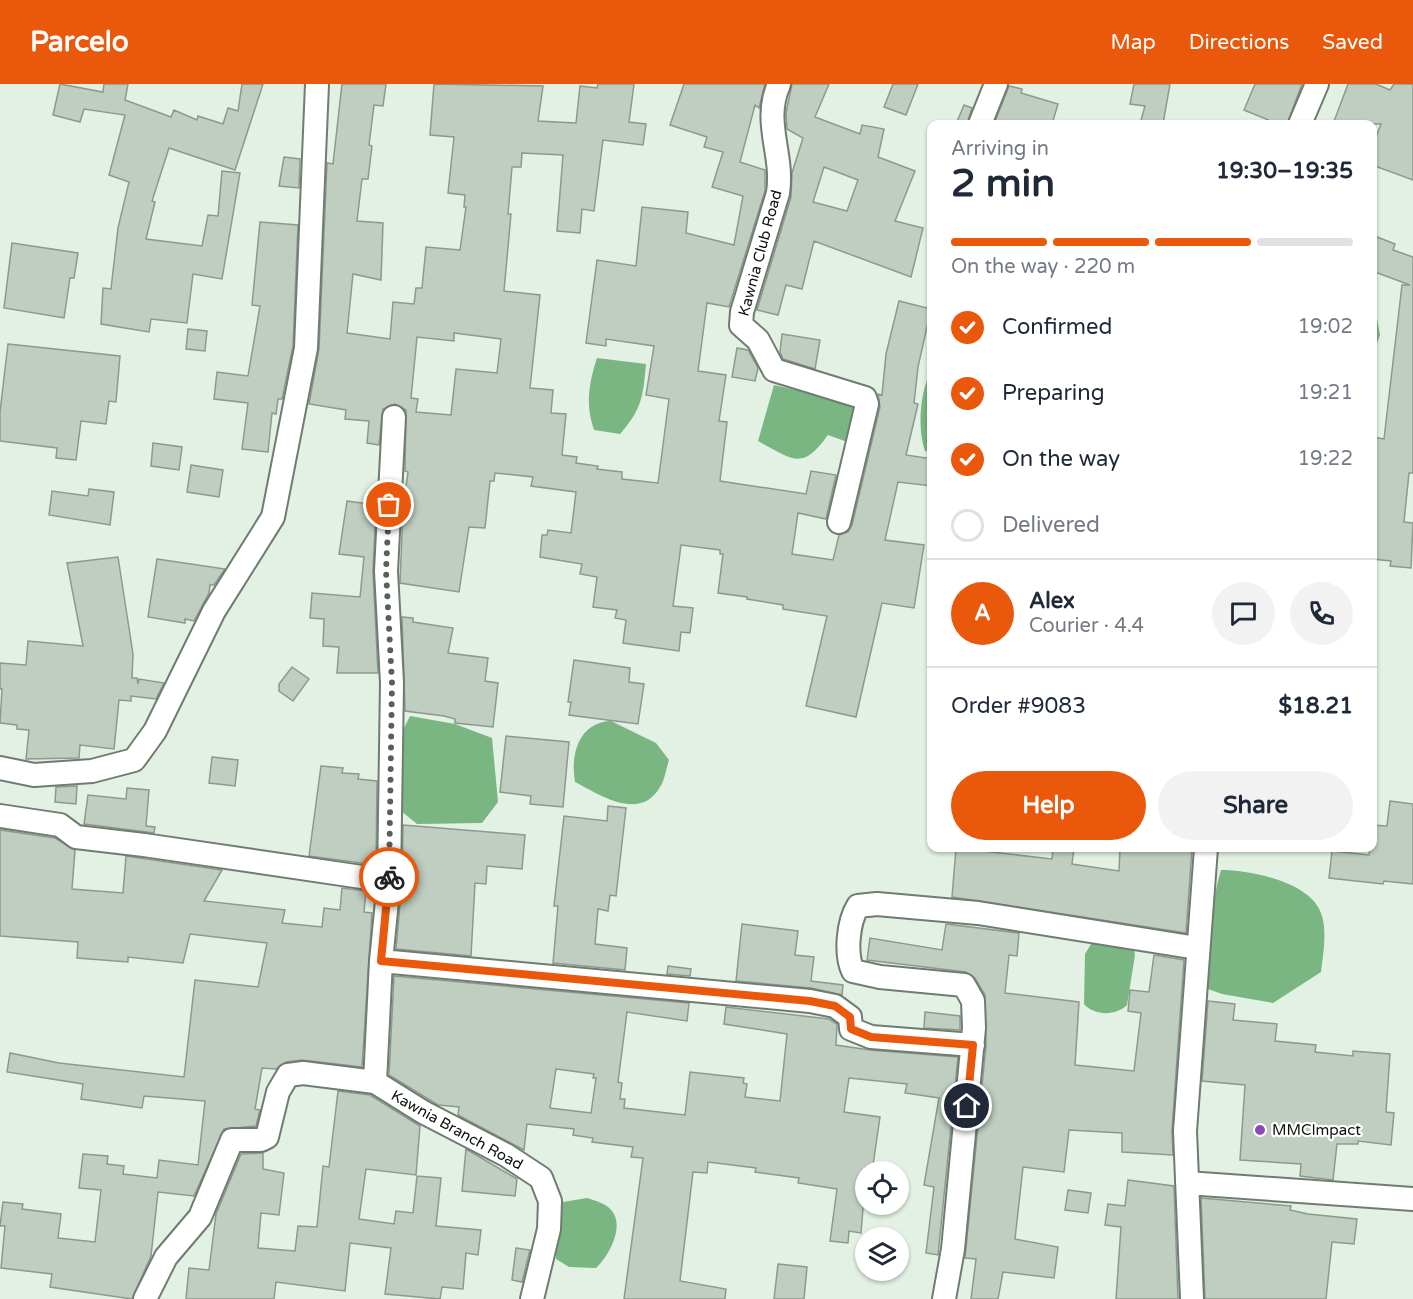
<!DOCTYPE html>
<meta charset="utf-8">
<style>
body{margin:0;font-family:"Varela Round",sans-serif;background:#f2f2f3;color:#1f2937;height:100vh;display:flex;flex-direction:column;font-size:22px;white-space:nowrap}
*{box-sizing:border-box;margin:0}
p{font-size:20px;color:#747a83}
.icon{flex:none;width:33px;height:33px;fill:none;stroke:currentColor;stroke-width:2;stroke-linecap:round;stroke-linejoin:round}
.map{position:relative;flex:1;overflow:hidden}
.details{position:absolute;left:927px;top:36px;width:450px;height:732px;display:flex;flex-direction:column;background:#fff;border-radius:12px;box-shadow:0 2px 4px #0004}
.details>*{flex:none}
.controls{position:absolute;left:855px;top:1077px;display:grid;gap:12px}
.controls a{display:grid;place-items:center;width:54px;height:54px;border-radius:50%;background:#fff;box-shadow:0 2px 4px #0004;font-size:30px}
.pin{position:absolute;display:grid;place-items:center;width:51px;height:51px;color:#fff;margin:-26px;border:3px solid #fff;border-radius:50%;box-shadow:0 2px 6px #0007}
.courier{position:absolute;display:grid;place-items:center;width:60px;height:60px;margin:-30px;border:4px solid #ea580c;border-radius:50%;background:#fff;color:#222;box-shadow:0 2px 8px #0007}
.head em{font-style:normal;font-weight:700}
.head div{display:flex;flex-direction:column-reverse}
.head{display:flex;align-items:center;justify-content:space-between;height:102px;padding:0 24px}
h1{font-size:39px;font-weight:700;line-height:45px}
.bar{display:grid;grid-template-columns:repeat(4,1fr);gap:9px 6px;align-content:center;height:72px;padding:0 24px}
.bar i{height:8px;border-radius:4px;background:#e0e1e3}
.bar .current{background:#ea580c}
.bar p{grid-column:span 4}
.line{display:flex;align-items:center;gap:15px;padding:0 24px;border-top:2px solid #e0e1e3}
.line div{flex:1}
.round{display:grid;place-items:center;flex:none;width:63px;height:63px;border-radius:32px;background:#f2f2f3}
ol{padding:0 24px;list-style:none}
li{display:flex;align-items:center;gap:18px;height:66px}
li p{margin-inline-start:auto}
li .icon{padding:6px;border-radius:50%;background:#ea580c;color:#fff;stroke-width:4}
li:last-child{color:#747a83}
li i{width:33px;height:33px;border:3px solid #e0e1e3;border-radius:50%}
.cta{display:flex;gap:12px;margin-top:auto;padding:12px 24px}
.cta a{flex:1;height:69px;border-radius:36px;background:#ea580c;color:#fff;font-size:24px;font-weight:700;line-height:69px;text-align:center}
.cta a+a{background:#f2f2f3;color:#1f2937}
header{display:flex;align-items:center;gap:36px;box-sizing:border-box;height:84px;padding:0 30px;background:#ea580c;color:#fff}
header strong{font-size:28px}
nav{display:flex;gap:33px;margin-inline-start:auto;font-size:21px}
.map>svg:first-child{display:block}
</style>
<header>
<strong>Parcelo</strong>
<nav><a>Map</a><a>Directions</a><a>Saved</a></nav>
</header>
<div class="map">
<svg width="1413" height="1215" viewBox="0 0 1413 1215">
<rect width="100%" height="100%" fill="#e2f1e3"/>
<path fill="#7ab682" d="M1373,213L1380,251L1373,271Z
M597,274L646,280C643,313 642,325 620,350L594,346C585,320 589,299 597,274Z
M931,287V368L925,367C917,344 920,308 931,287Z
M774,301L865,322L853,360L828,351C802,387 794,376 758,357Z
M410,632L455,640L492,654L498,718L482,739L417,740L395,722L392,668Z
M611,637L656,659L669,676C666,685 665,696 660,703C640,738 600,711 575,698C570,671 579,638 611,637Z
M1221,786C1250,786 1303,797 1318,823C1329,841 1323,869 1321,888L1273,919L1222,910L1205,904C1211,864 1209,825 1221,786Z
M1094,855L1133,860L1135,871L1127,921C1116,932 1094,932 1084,920L1085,870Z
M587,1114C596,1117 606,1119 612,1127C625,1143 608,1173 596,1184L569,1183L556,1175V1142L563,1118Z"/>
<path fill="#bfcec0" stroke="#8c9a8d" stroke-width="1.5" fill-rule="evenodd" d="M60,0L103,8L104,0H128L125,16L171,33L174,26L197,36L198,32L223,40L228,24L238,27L242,0H263L235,86L169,64L152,117L155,118L146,155L202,162L208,131L218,132L222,87L240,89L222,195L193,190L187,239L151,235L149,248L101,240L103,204L111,205L118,144L129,98L109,91L125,31L84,25L80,38L53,31Z
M342,0H386L383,22L374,21L369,61L372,62L368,95H362L357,137L383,139L381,196L353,190L347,249L390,255L393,218L414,220L416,204H422L426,163L460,166L466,123H464L465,111L448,109L454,53L430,51L434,0L543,2L538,37L576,39L580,2L597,4L598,0H634L629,38L646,40L643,61L603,56L594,127L582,125L580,149L557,147L563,71L522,69L521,83H512L508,130H511L504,207L540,211L530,304L553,306L551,329L566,330L562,371L577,373L576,379L598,382L597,385L622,388V395L658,399L669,315L646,311L654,262L606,255V262L586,259L597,176L636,182L642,123L688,128L686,149L734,161L743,112L712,103L723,68L704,63L707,53L670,41L684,0H765L759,24L755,21L740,78L765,86V107L729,223L707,219L698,287L726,291L719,337L727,338L720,397L806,410L811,387L836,391L826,435L798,429L792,470L833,476L839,451L848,448L852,441L880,323L878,310L882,311L886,270L899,217L931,225L918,283L914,319L918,320L906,371L932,375V402L898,398L885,456L924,461L914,524L882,519L856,633L806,622L827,532L783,525V521L747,515V513L718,509L723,470H720V466L681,461L673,522L693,524L690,549L681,548L679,567L623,559L626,536L615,534L617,526L593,523L597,493L580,490L582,480L540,473L542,451H547L548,446L571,449L576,408L531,402L533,393L495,389L494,397H490L485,444L469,443L459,508L400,499L403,425L408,388L405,387L406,326L395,320L383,325L379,361L367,359L369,337L345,335L346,326L309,320L319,265L327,79L333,80ZM454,249L501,255L497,289L456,285L451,331L416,328L418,315L411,314L417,253L454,257Z
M792,0H829L815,33L860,50L862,41L884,45L878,73L915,87L895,137L923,144L911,193L814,157L802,205L786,201L778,231L757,226L791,113L792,89L803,54L787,45L786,29ZM824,83L858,96L847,127L813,118Z
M893,0H918L906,31L884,23Z
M1134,0H1170L1163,40H1140L1145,22L1130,20Z
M1255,0H1302L1287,40H1278L1244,26Z
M1348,0H1376L1390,6L1394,0H1413V96L1372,81V63L1381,40H1333Z
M1009,2L1022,5L1021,9L1058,20L1052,40H994Z
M964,21L972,24L967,40H956Z
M284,73L300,75L299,104L279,102Z
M260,138L298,141L293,262L282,315H278L276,330L272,329L268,368L242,365L248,319L214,315L217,288L248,292L260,222L252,221Z
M1372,151L1395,160L1393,166L1413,173V389H1409L1404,438L1413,439L1411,484L1390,482L1391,477L1372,475V353L1384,355L1402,201H1410L1372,187Z
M12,159L78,169L74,194H70L64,234L4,224Z
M188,245L207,247L205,267L186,265Z
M782,250L820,256L815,285L783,275L780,268Z
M8,260L120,272L116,318L109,317L106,340L81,337L76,376L56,374L57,364L0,357V328Z
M737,264L748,266L758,284L755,297L732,293Z
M153,359L182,363L179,386L151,382Z
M191,381L223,386L219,413L187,408Z
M89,405L114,408L110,441L49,431L52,407L88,412Z
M347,417L376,421L373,488L378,589H337L339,563L323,562L324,535L310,534L312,509L360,513L364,473L339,470Z
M118,473L133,570L132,594H137L138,600L139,595L164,599L156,615L131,612V617L119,616L114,665L80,661L79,674L26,675L29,646L17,645V641L0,639L2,605H0V579L26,581L28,557L83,562L67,479Z
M157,475L225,485L214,501H210L209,509L194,537L185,535V539L148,533Z
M402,533L413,534V538L453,544L448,569L488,574L485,597L498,599L493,643L455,639V635L444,632L405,627Z
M574,576L630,584L629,598L644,600L638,640L569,631L571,618H568Z
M292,583L309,595L293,617L279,607V600Z
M506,652L569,658L563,723L530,720L531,712L500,708Z
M212,673L238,676L235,702L209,699Z
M321,682L343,684L342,689L359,690L358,695L377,697L376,781L309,772Z
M77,702L76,720L55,718L56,703Z
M127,704L149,706L146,742L155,743L154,749L84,740L88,711L126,715Z
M1390,717L1413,720V800L1384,797L1383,800L1329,794L1332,767L1369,771L1370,764H1372V741L1387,742Z
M608,722L626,724L616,812L610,811L608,827L598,825L595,860L627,864L625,886L553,879L558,822H554L564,732L607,737Z
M403,741L525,751L522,785L487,782L486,800L475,799L471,872L396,865L402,798Z
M0,746L55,754L75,766L72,805L123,809L126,772L222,786L204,817L285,826L282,839L322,843L324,824L340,826L342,804L366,807L364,828L372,829L362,983L302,976L286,978L276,985L262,984L255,1025L260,1026L256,1042L224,1045L194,1112L158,1108L151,1172L132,1215L50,1203L52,1190L1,1184L5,1142H0L3,1118L23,1120L22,1125L61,1130L58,1154L95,1158L101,1106L79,1104L83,1070L108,1072L107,1080L124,1082L123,1090L157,1094L159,1076L198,1081L205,1017L144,1012L142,1024L81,1015L83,1000L7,988L10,969L59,979L184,993L195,896L258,903L267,859L190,850L183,879L128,873V878L77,874L78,858L0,852Z
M956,764L1052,775L1053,764H1074L1072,780L1119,787L1120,764H1192L1186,849L952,813Z
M742,840L798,847L795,871L814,873L811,897L843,901L842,911L811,904L736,897Z
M946,840L1019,849L1017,872L1009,871L1005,909L1079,918L1075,981L1134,987L1141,929L1128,927L1130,906L1149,908L1154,871L1184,876L1172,1046L1173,1071L1122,1068V1049L1069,1046L1064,1088L1023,1083L1015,1155L1058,1163L1054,1194L1003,1188L998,1215H971L976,1175L965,1174L986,961L985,911L975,894L966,888L867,876L870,854L942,866Z
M668,882L691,885L690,892L667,890Z
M394,892L689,919L687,937L627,928L618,998L622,999L620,1015H625L624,1024L685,1031L690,988L744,994L743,999L747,1000L745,1013L780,1017L787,950L724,940L726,923L829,935L837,940L836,961L870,966L958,973L938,1171L926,1169L934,1103L924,1101L939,1014L905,1009L907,1000L849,994L844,1028L880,1033L872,1088H866L861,1149L849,1147L848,1159L830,1157L837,1105L798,1099L799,1094L755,1088L756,1084L708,1078L707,1089L693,1088L680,1197L726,1205L725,1215H624L643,1074L631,1073L633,1063L592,1058L593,1054L573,1051L574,1045L527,1040L524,1066L458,1031L459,1023L438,1021L389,991ZM556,985L594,990L593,994H596L591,1029L550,1024Z
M1208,917L1235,920L1233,936L1277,940L1275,957L1316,961L1315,968L1353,972V967L1390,970L1386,1028L1394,1029L1391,1061L1358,1057V1060H1337L1333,1096L1300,1092L1301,1080L1240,1076L1245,1001L1202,997Z
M925,928L960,932V946L924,944Z
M338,1007L370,1011L420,1042L416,1091L366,1085L359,1135L394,1140L396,1127L413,1129L417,1092L441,1094L436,1142L481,1146L478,1171L466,1169L463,1205L442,1203L440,1215L385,1210L391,1164L350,1159L345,1207L276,1198L274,1215H186L189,1184L209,1186L216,1130L241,1070L263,1069V1085L284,1089L279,1131L261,1129L258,1164L295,1167L298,1142L317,1143L323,1082L329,1083Z
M466,1065L517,1095L515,1112L462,1107Z
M1128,1096L1174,1102L1178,1215H1116L1121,1143L1105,1141L1108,1120L1125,1122Z
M1068,1106L1091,1109L1088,1129L1065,1126Z
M1201,1114L1291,1122L1290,1126L1308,1130L1357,1135L1354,1160L1332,1158L1326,1215H1205Z
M516,1164L530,1166L522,1198L512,1196Z
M778,1180L807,1183L804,1215H774Z"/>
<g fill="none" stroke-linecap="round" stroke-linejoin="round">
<defs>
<path id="minor" d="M779,0C762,39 784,69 778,109L742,228L741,241L758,256L774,286L865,314L867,320L839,438
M980,40L996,0
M1300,40L1317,0
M394,333L386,487L392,599L389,797L381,877L375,998L423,1028L506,1071L541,1094L550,1117L549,1145L532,1215
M0,684L34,691L92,687L134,676L155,647L214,527L273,433L306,264L317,0
M0,732L60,741L76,753L144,761L389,797
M381,877L810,917L835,922L850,933L851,945L871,953L973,961
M1187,1099L1413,1115
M145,1215L166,1173L200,1133L232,1056H261L267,1053L278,1008L288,991L303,989L375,998
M944,1215L953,1165L974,944L973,917L964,901L880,893L853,887C845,870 848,838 858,822L877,820L978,829L1197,864
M1192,1215L1185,1047L1206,764"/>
</defs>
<use href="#minor" stroke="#6f7d70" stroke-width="26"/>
<use href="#minor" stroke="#fff" stroke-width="22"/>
</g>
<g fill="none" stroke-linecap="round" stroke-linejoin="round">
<path stroke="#586058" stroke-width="6" stroke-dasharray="0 10.8" d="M389,793L392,599L386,487L389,421"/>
<path stroke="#ea580c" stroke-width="8" d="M389,793L381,877L810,917L835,922L850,933L851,945L871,953L973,961L967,1022"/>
</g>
<circle fill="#8f47ba" stroke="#fff" stroke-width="2" cx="1260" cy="1046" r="6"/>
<g text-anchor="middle" stroke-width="4.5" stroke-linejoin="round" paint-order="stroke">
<g font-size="15" fill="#0d120d" stroke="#fff">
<text transform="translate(760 169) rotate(-75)" y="5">Kawnia Club Road</text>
<text transform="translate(457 1046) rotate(29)" y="5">Kawnia Branch Road</text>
</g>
<g font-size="15" fill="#0d120d" stroke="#fff" text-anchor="start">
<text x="1272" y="1051">MMCImpact</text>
</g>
</g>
</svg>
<div class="controls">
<a><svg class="icon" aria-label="locate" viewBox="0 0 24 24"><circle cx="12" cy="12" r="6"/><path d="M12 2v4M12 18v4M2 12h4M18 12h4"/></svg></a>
<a><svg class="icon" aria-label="layers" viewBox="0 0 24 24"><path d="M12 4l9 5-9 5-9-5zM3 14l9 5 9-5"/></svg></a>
</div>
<div class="pin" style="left:389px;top:421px;background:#ea580c"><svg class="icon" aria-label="bag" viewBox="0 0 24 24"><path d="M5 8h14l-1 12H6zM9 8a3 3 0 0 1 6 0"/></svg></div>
<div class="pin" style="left:967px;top:1022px;background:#1f2937"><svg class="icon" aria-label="home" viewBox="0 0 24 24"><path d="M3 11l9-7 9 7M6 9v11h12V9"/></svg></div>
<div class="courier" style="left:389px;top:793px"><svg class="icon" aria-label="bike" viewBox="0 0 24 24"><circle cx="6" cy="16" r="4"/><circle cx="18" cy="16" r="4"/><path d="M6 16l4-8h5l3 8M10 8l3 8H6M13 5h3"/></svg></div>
<section class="details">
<div class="head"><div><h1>2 min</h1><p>Arriving in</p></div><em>19:30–19:35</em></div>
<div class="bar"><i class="current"></i><i class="current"></i><i class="current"></i><i></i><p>On the way · 220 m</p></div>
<ol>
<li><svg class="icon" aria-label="check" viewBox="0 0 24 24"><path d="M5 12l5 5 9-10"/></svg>Confirmed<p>19:02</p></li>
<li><svg class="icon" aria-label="check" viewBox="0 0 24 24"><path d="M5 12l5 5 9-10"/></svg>Preparing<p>19:21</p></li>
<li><svg class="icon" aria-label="check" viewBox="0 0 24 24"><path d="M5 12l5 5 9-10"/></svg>On the way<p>19:22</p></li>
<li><i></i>Delivered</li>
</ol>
<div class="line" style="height:108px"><b class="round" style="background:#ea580c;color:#fff">A</b><div><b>Alex</b><p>Courier · 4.4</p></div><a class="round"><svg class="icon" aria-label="chat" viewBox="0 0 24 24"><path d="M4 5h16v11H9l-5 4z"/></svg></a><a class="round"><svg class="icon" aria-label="phone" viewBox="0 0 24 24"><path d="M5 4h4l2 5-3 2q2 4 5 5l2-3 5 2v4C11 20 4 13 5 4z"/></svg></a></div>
<div class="line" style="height:78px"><div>Order #9083</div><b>$18.21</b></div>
<div class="cta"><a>Help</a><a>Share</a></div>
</section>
</div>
